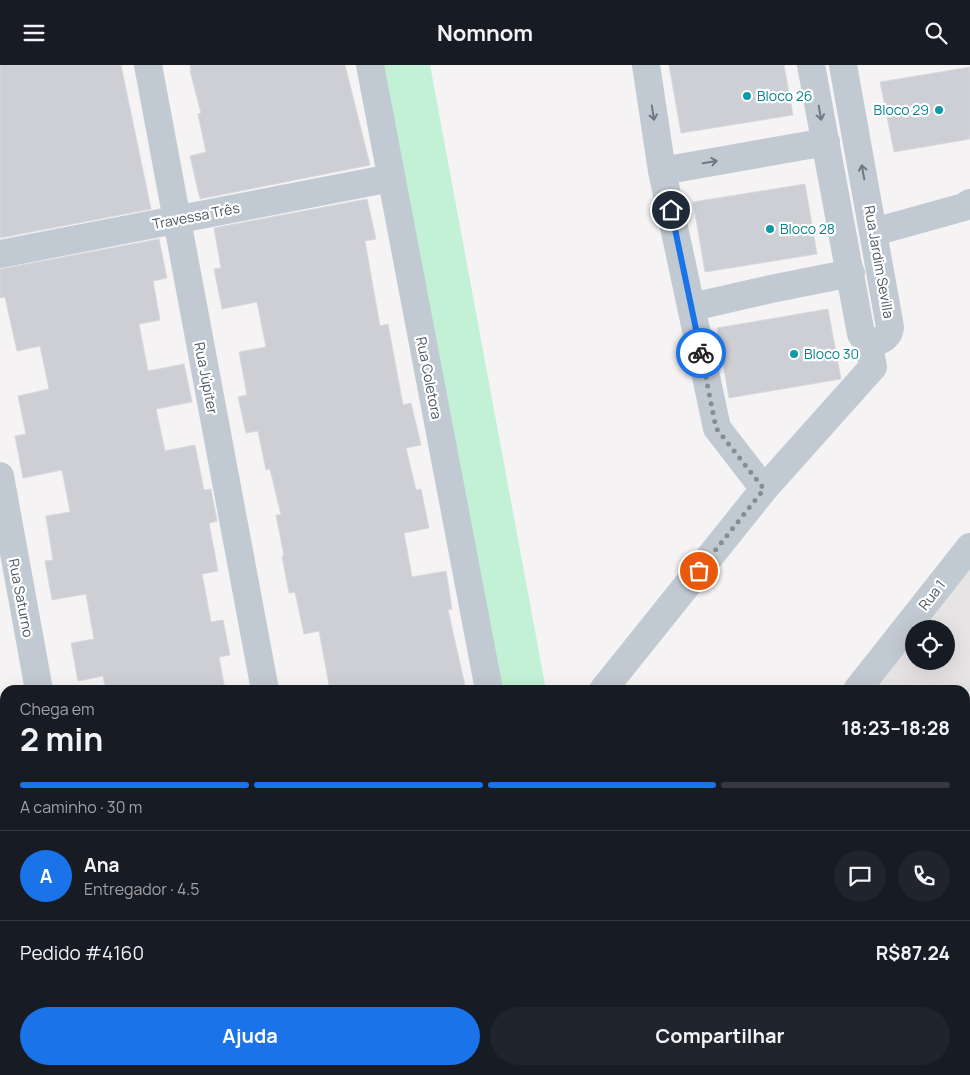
<!DOCTYPE html>
<html lang="pt">
<meta charset="utf-8">
<style>
body{margin:0;font-family:Manrope,sans-serif;background:#20242c;color:#f1f3f6;height:100vh;display:flex;flex-direction:column;font-size:19px;white-space:nowrap}
*{box-sizing:border-box;margin:0}
p{font-size:16px;color:#9ea1a6}
.icon{flex:none;width:28px;height:28px;fill:none;stroke:currentColor;stroke-width:2;stroke-linecap:round;stroke-linejoin:round}
.map{position:relative;flex:1;overflow:hidden}
.panel{position:absolute;left:0px;top:620px;width:970px;height:390px;display:flex;flex-direction:column;background:#171b24;border-radius:15px 15px 0 0;box-shadow:0 5px 20px #0002}
.panel>*{flex:none}
.tools{position:absolute;left:905px;top:555px;display:grid;gap:10px}
.tools a{display:grid;place-items:center;width:50px;height:50px;border-radius:50%;background:#171b24;box-shadow:0 5px 20px #0002;font-size:25px}
.pin{position:absolute;display:grid;place-items:center;width:42px;height:42px;color:#fff;margin:-21px;border:2px solid #fff;border-radius:50%;box-shadow:0 1px 5px #0007}
.courier{position:absolute;display:grid;place-items:center;width:50px;height:50px;margin:-25px;border:4px solid #1a73e8;border-radius:50%;background:#fff;color:#222;box-shadow:0 1px 6px #0007}
.head em{font-style:normal;font-weight:700}
.head div{display:flex;flex-direction:column-reverse}
.head{display:flex;align-items:center;justify-content:space-between;height:85px;padding:0 20px}
h1{font-size:32px;font-weight:700;line-height:38px}
.bar{display:grid;grid-template-columns:repeat(4,1fr);gap:8px 5px;align-content:center;height:60px;padding:0 20px}
.bar i{height:6px;border-radius:4px;background:#363941}
.bar .current{background:#1a73e8}
.bar p{grid-column:span 4}
.line{display:flex;align-items:center;gap:12px;padding:0 20px;border-top:1px solid #363941}
.line div{flex:1}
.round{display:grid;place-items:center;flex:none;width:52px;height:52px;border-radius:26px;background:#20242c}
.button{display:flex;gap:10px;margin-top:auto;padding:10px 20px}
.button a{flex:1;height:58px;border-radius:30px;background:#1a73e8;color:#fff;font-size:20px;font-weight:700;line-height:58px;text-align:center}
.button a+a{background:#20242c;color:#f1f3f6}
header{display:flex;justify-content:space-between;align-items:center;height:65px;padding:0 20px;background:#171b24;font-size:22px;font-weight:700}
.map>svg:first-child{display:block}
</style>
<header><svg class="icon" aria-label="menu" viewBox="0 0 24 24"><path d="M4 6h16M4 12h16M4 18h16"/></svg>Nomnom<svg class="icon" aria-label="search" viewBox="0 0 24 24"><circle cx="10" cy="10" r="6"/><path d="M15 15l6 6"/></svg></header>
<div class="map">
<svg width="970" height="1010" viewBox="0 0 970 1010">
<rect width="100%" height="100%" fill="#f5f3f3"/>
<path fill="#e6e4e5" d="M970,501V1010H968L962,1005H965V625H872L914,572V596H946V564H920Z"/>
<path fill="#c3f1d5" d="M381,0H430L546,625H495Z"/>
<path fill="#cdcfd5" stroke="#d7d9de" d="M0,0H121L151,144L0,173Z
M190,0H345L370,100L200,134L190,91L206,87L198,49L201,48L190,6L191,5Z
M669,0H784L793,50L681,68Z
M970,2V74L894,87L880,17Z
M805,119L817,189L705,207L693,137Z
M367,134L376,174L365,176L380,261L388,259L403,340L411,338L421,380L406,383L416,425L421,424L429,463L404,468L412,512L446,506L452,544L448,545L466,625H330L319,566L304,569L295,527L289,528L282,491H284L276,450H281L270,404L266,405L258,366L246,368L238,332L247,330L239,287L266,282L257,237L222,244L214,204L221,203L214,163Z
M159,174L167,213L153,216L160,255L139,259L148,306L184,299L192,337L156,344L165,386L195,380L204,425L211,424L217,456L209,458L218,506L202,509L211,557L223,555L230,590L219,592L225,625H106L103,611L78,616L71,578L94,574L86,529L52,535L45,496L53,495L46,451L70,447L62,405L23,413L15,371L26,369L18,331L49,324L40,281L17,286L5,232L0,233V204Z
M828,244L841,314L729,333L717,263Z"/>
<g fill="none" stroke-linecap="round" stroke-linejoin="round">
<path stroke="#c1cad2" stroke-width="28" d="M148,0L265,625
M370,0L489,625
M646,0L662,106L717,363L764,424
M811,0L861,269C868,282 889,277 890,262L843,0
M662,106L826,77
M874,167L964,142L970,138
M0,189L391,113
M692,242L771,224L851,208
M0,411L39,625
M603,625L764,424L873,302L868,276
M857,625L970,482
M111,1005L112,1010
M335,1005L336,1010
M563,1005L564,1010
M825,1005L829,1010
M27,1010L56,1005"/>
</g>
<defs><path id="oneway-shaft" d="M-6 0H5M1.5-3L5.5 0L1.5 3" fill="none" stroke-width="1.6" stroke-linecap="round" stroke-linejoin="round" transform="scale(1.25)"/></defs>
<g stroke="#6e7983">
<use href="#oneway-shaft" transform="translate(653 48) rotate(81)"/>
<use href="#oneway-shaft" transform="translate(820 48) rotate(80)"/>
<use href="#oneway-shaft" transform="translate(710 97) rotate(-10)"/>
<use href="#oneway-shaft" transform="translate(863 107) rotate(-100)"/>
</g>
<g fill="none" stroke-linecap="round" stroke-linejoin="round">
<path stroke="#868d94" stroke-width="5" stroke-dasharray="0 9" d="M699,506L764,424L716,363L701,288"/>
<path stroke="#1a73e8" stroke-width="6" d="M671,145L701,288"/>
</g>
<g fill="#0f9aa8" stroke="#fff" stroke-width="2">
<circle cx="747" cy="31" r="5"/>
<circle cx="939" cy="45" r="5"/>
<circle cx="770" cy="164" r="5"/>
<circle cx="794" cy="289" r="5"/>
</g>
<g text-anchor="middle" stroke-width="4.5" stroke-linejoin="round" paint-order="stroke">
<g font-size="14" fill="#0d838f" stroke="#fff" text-anchor="start">
<text x="757" y="36">Bloco 26</text>
<text x="929" y="50" text-anchor="end">Bloco 29</text>
<text x="780" y="169">Bloco 28</text>
<text x="804" y="294">Bloco 30</text>
</g>
<g font-size="14" fill="#4a5661" stroke="#fff">
<text transform="translate(196 151) rotate(-11)" y="5">Travessa Três</text>
<text transform="translate(879 197) rotate(80)" y="5">Rua Jardim Sevilla</text>
<text transform="translate(206 313) rotate(79)" y="5">Rua Júpiter</text>
<text transform="translate(429 313) rotate(79)" y="5">Rua Coletora</text>
<text transform="translate(932 530) rotate(-52)" y="5">Rua 1</text>
<text transform="translate(21 533) rotate(79)" y="5">Rua Saturno</text>
</g>
</g>
</svg>
<div class="tools">
<a><svg class="icon" aria-label="locate" viewBox="0 0 24 24"><circle cx="12" cy="12" r="6"/><path d="M12 2v4M12 18v4M2 12h4M18 12h4"/></svg></a>
</div>
<div class="pin" style="left:699px;top:506px;background:#ea580c"><svg class="icon" aria-label="bag" viewBox="0 0 24 24"><path d="M5 8h14l-1 12H6zM9 8a3 3 0 0 1 6 0"/></svg></div>
<div class="pin" style="left:671px;top:145px;background:#1f2937"><svg class="icon" aria-label="home" viewBox="0 0 24 24"><path d="M3 11l9-7 9 7M6 9v11h12V9"/></svg></div>
<div class="courier" style="left:701px;top:288px"><svg class="icon" aria-label="bike" viewBox="0 0 24 24"><circle cx="6" cy="16" r="4"/><circle cx="18" cy="16" r="4"/><path d="M6 16l4-8h5l3 8M10 8l3 8H6M13 5h3"/></svg></div>
<section class="panel">
<div class="head"><div><h1>2 min</h1><p>Chega em</p></div><em>18:23–18:28</em></div>
<div class="bar"><i class="current"></i><i class="current"></i><i class="current"></i><i></i><p>A caminho · 30 m</p></div>
<div class="line" style="height:90px"><b class="round" style="background:#1a73e8;color:#fff">A</b><div><b>Ana</b><p>Entregador · 4.5</p></div><a class="round"><svg class="icon" aria-label="chat" viewBox="0 0 24 24"><path d="M4 5h16v11H9l-5 4z"/></svg></a><a class="round"><svg class="icon" aria-label="phone" viewBox="0 0 24 24"><path d="M5 4h4l2 5-3 2q2 4 5 5l2-3 5 2v4C11 20 4 13 5 4z"/></svg></a></div>
<div class="line" style="height:65px"><div>Pedido #4160</div><b>R$87.24</b></div>
<div class="button"><a>Ajuda</a><a>Compartilhar</a></div>
</section>
</div>
